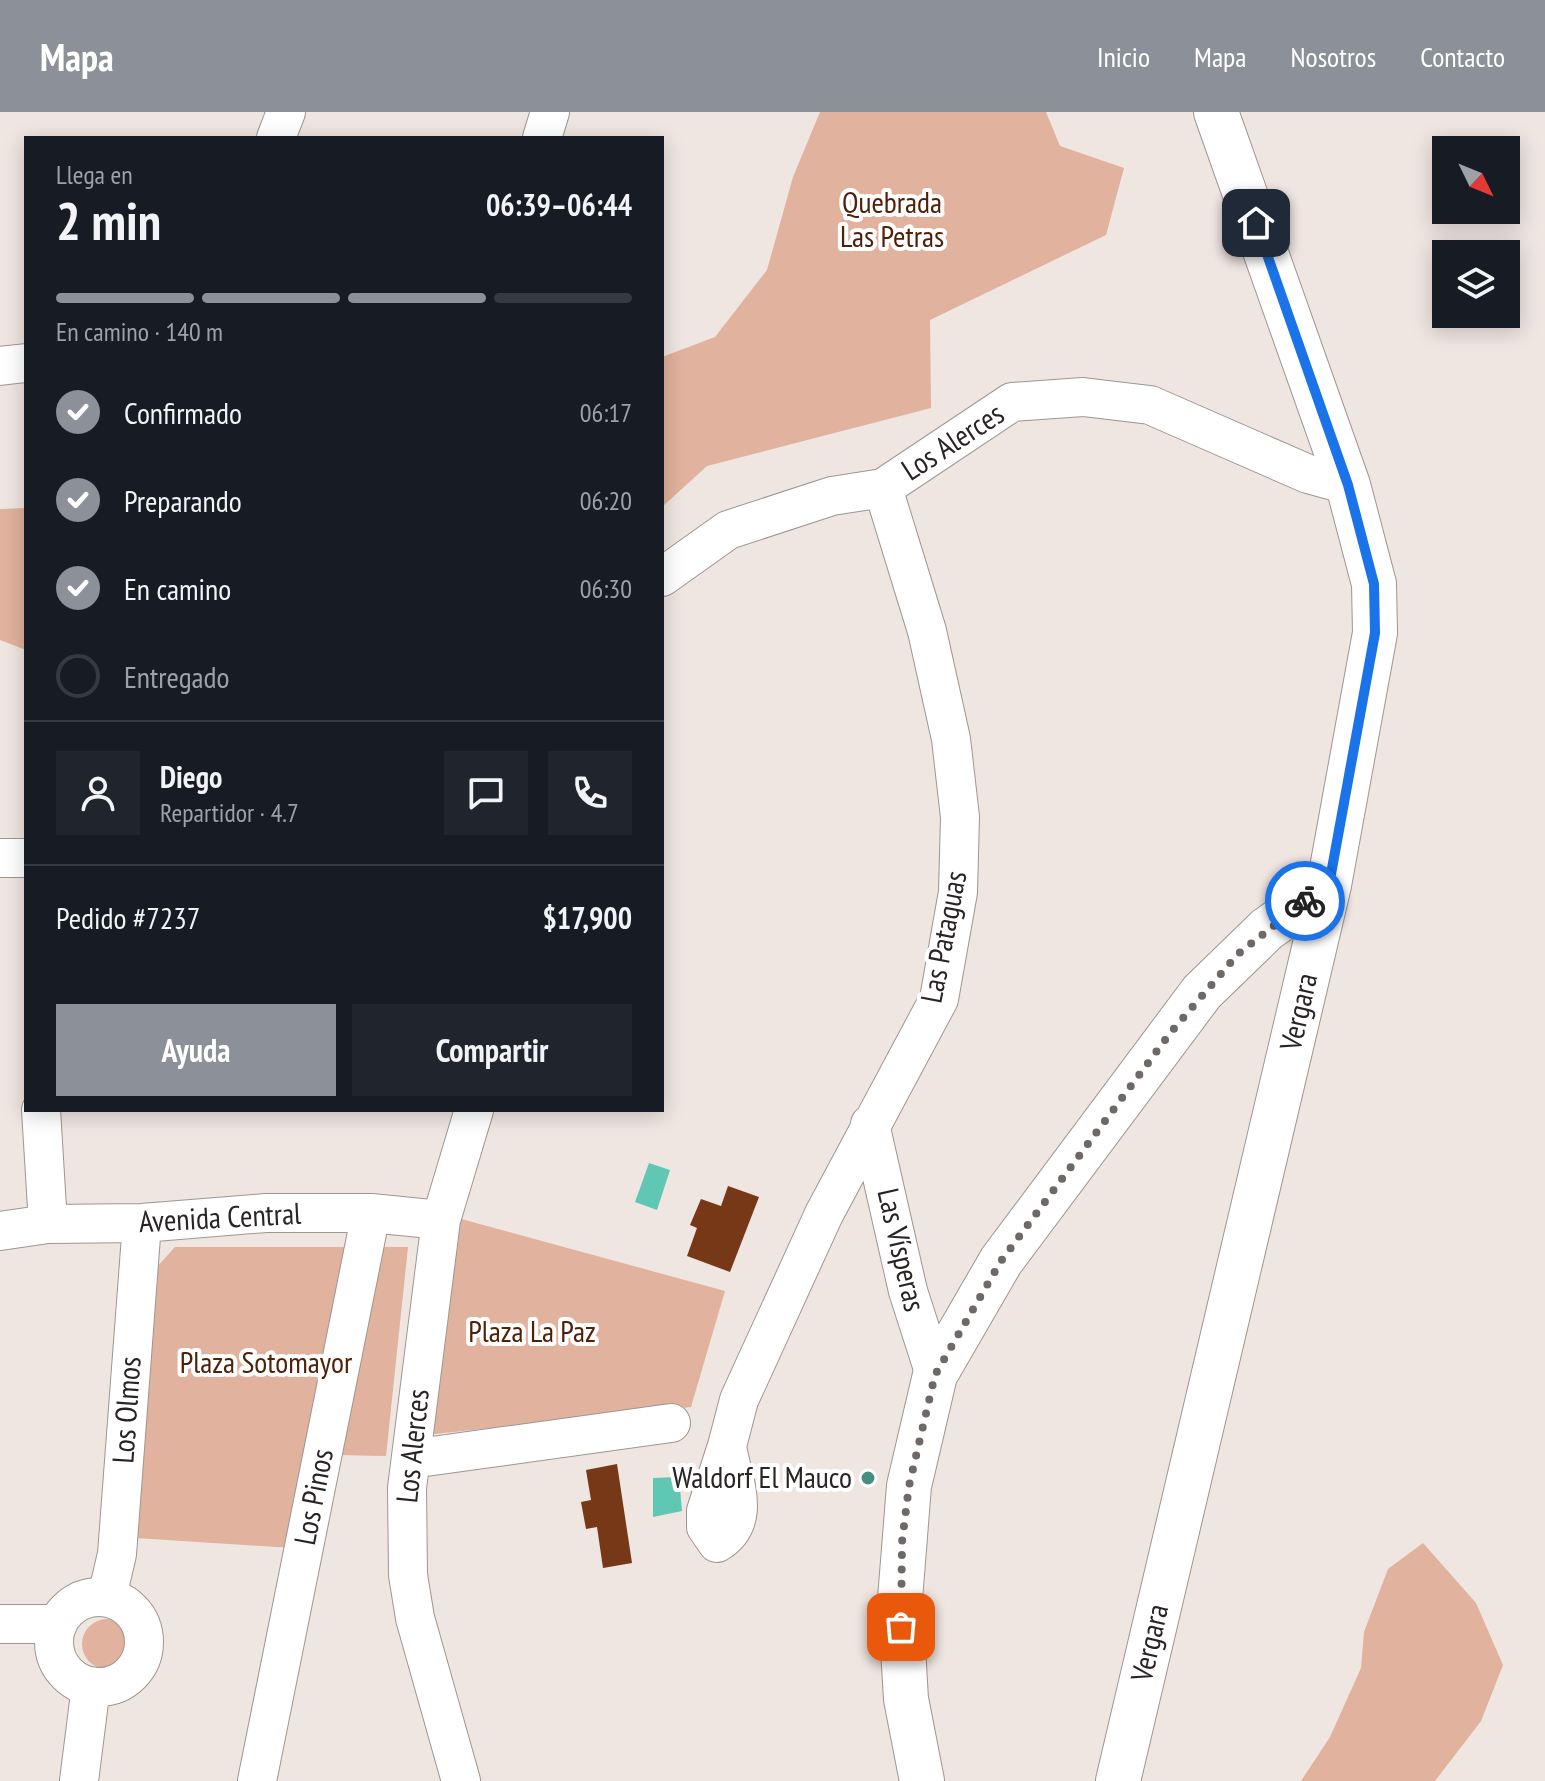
<!DOCTYPE html>
<html lang="es">
<meta charset="utf-8">
<style>
body{margin:0;font-family:"PT Sans Narrow",sans-serif;background:#20242c;color:#f1f3f6;height:100vh;display:flex;flex-direction:column;font-size:30px;white-space:nowrap}
*{box-sizing:border-box;margin:0}
p{font-size:26px;color:#9ea1a6}
.icon{flex:none;width:44px;height:44px;fill:none;stroke:currentColor;stroke-width:2;stroke-linecap:round;stroke-linejoin:round}
.map{position:relative;flex:1;overflow:hidden}
.drawer{position:absolute;left:24px;top:24px;width:640px;height:976px;display:flex;flex-direction:column;background:#171b24;border-radius:0px;box-shadow:0 4px 20px #0003}
.drawer>*{flex:none}
.needle{width:52px;rotate:133deg}
.controls{position:absolute;left:1432px;top:24px;display:grid;gap:16px}
.controls a{display:grid;place-items:center;width:88px;height:88px;border-radius:0px;background:#171b24;box-shadow:0 4px 20px #0003;font-size:40px}
.pin{position:absolute;display:grid;place-items:center;width:68px;height:68px;color:#fff;margin:-34px;border-radius:16px;box-shadow:0 4px 12px #0006}
.courier{position:absolute;display:grid;place-items:center;width:80px;height:80px;margin:-40px;border:6px solid #1a73e8;border-radius:50%;background:#fff;color:#222;box-shadow:0 2px 10px #0007}
.overview em{font-style:normal;font-weight:600}
.overview div{display:flex;flex-direction:column-reverse}
.overview{display:flex;align-items:center;justify-content:space-between;height:136px;padding:0 32px}
h1{font-size:52px;font-weight:600;line-height:60px}
.bar{display:grid;grid-template-columns:repeat(4,1fr);gap:12px 8px;align-content:center;height:96px;padding:0 32px}
.bar i{height:10px;border-radius:6px;background:#363941}
.bar .selected{background:#8c9099}
.bar p{grid-column:span 4}
.line{display:flex;align-items:center;gap:20px;padding:0 32px;border-top:2px solid #363941}
.line div{flex:1}
.round{display:grid;place-items:center;flex:none;width:84px;height:84px;border-radius:0px;background:#20242c}
ol{padding:0 32px;list-style:none}
li{display:flex;align-items:center;gap:24px;height:88px}
li p{margin-inline-start:auto}
li .icon{padding:8px;border-radius:50%;background:#8c9099;color:#fff;stroke-width:4}
li:last-child{color:#9ea1a6}
li i{width:44px;height:44px;border:4px solid #363941;border-radius:50%}
.action{display:flex;gap:16px;margin-top:auto;padding:16px 32px}
.action a{flex:1;height:92px;border-radius:0px;background:#8c9099;color:#fff;font-size:32px;font-weight:600;line-height:92px;text-align:center}
.action a+a{background:#20242c;color:#f1f3f6}
header{display:flex;align-items:center;gap:48px;box-sizing:border-box;height:112px;padding:0 40px;background:#8c9099;color:#fff}
header strong{font-size:38px}
nav{display:flex;gap:44px;margin-inline-start:auto;font-size:28px}
.map>svg:first-child{display:block}
</style>
<header>
<strong>Mapa</strong>
<nav><a>Inicio</a><a>Mapa</a><a>Nosotros</a><a>Contacto</a></nav>
</header>
<div class="map">
<svg width="1545" height="1669" viewBox="0 0 1545 1669">
<rect width="100%" height="100%" fill="#efe5e1"/>
<path fill="#e1b29d" d="M820,0H1046L1060,34L1124,56L1106,123L930,208L931,296L707,354L662,395V245L715,225L767,158L793,65Z
M26,396V538L0,528V397Z
M454,1105L725,1179L691,1295L425,1323Z
M175,1135H408L386,1344L337,1343L293,1436L136,1426L155,1157Z
M1423,1431L1476,1491L1503,1553L1481,1609L1435,1669H1301L1330,1625L1361,1556L1364,1520L1388,1457Z
M82 1532a25 25 0 1 1 50 0a25 25 0 1 1-50 0Z"/>
<path fill="#61c7b5" d="M649,1051L670,1058L657,1098L635,1090Z
M679,1365L682,1399L653,1405V1366Z"/>
<path fill="#773818" d="M728,1074L759,1085L730,1160L687,1144L697,1116L690,1113L701,1087L721,1094Z
M617,1352L632,1451L603,1456L597,1415L586,1417L581,1390L591,1388L586,1358Z"/>
<g fill="none" stroke-linecap="round" stroke-linejoin="round">
<defs>
<path id="minor" d="M276,26L286,0
M542,26L550,0
M0,254L26,251
M662,465L728,418L832,384L883,376L1012,290L1083,285L1150,293L1308,362L1348,373
M0,746H26
M41,998L48,1112
M870,1012L908,1179L935,1263
M0,1119L48,1112L142,1111L266,1101H371L441,1108
M727,1334L739,1288L824,1102L939,887L958,780L960,705L951,627L927,519L883,376
M727,1334C733,1370 753,1409 717,1431L706,1415V1399Z
M411,1347L671,1311
M107,1485L117,1442L142,1111
M54 1530a45 45 0 1 1 90 0a45 45 0 1 1-90 0Z
M0,1512H58
M79,1669L91,1574
M257,1669L371,1101
M461,1669L415,1506L408,1463L407,1376L441,1108L474,998"/>
<path id="tertiary" d="M922,1669L906,1587L900,1487L909,1374L935,1263L1001,1149L1202,880L1267,817L1329,773
M1118,1669L1329,773L1375,521L1374,472L1348,373L1216,0"/>
</defs>
<use href="#minor" stroke="#9e9692" stroke-width="40"/>
<use href="#tertiary" stroke="#9e9692" stroke-width="46"/>
<use href="#minor" stroke="#fff" stroke-width="38"/>
<use href="#tertiary" stroke="#fff" stroke-width="44"/>
</g>
<g fill="none" stroke-linecap="round" stroke-linejoin="round">
<path stroke="#6e6866" stroke-width="8" stroke-dasharray="0 14.4" d="M901,1515L902,1430L909,1374L935,1263L1001,1149L1171,920L1238,842L1305,789"/>
<path stroke="#1a73e8" stroke-width="10" d="M1256,111L1348,373L1374,472L1375,521L1329,773L1305,789"/>
</g>
<circle fill="#498d81" stroke="#fff" stroke-width="3" cx="868" cy="1366" r="8"/>
<g text-anchor="middle" stroke-width="8" stroke-linejoin="round" paint-order="stroke">
<g font-size="30" fill="#4f2109" stroke="#fff">
<text x="892" y="101">Quebrada<tspan x="892" dy="34">Las Petras</tspan></text>
<text x="532" y="1230">Plaza La Paz</text>
<text x="266" y="1261">Plaza Sotomayor</text>
</g>
<g font-size="30" fill="#282423" stroke="#fff">
<text transform="translate(953 330) rotate(-33)" y="10">Los Alerces</text>
<text transform="translate(944 825) rotate(-79)" y="10">Las Pataguas</text>
<text transform="translate(1299 900) rotate(-77)" y="10">Vergara</text>
<text transform="translate(220 1106) rotate(-3)" y="10">Avenida Central</text>
<text transform="translate(901 1138) rotate(77)" y="10">Las Vísperas</text>
<text transform="translate(127 1298) rotate(-86)" y="10">Los Olmos</text>
<text transform="translate(413 1334) rotate(-84)" y="10">Los Alerces</text>
<text transform="translate(314 1385) rotate(-79)" y="10">Los Pinos</text>
<text transform="translate(1150 1531) rotate(-77)" y="10">Vergara</text>
</g>
<g font-size="30" fill="#282423" stroke="#fff" text-anchor="end">
<text x="852" y="1376">Waldorf El Mauco</text>
</g>
</g>
</svg>
<div class="controls">
<a><svg class="needle" viewBox="-14 -14 28 28"><path d="M0-13l5 13h-10z" fill="#e53935"/><path d="M0 13l5-13h-10z" fill="#9ea1a6"/></svg></a>
<a><svg class="icon" aria-label="layers" viewBox="0 0 24 24"><path d="M12 4l9 5-9 5-9-5zM3 14l9 5 9-5"/></svg></a>
</div>
<div class="pin" style="left:901px;top:1515px;background:#ea580c"><svg class="icon" aria-label="bag" viewBox="0 0 24 24"><path d="M5 8h14l-1 12H6zM9 8a3 3 0 0 1 6 0"/></svg></div>
<div class="pin" style="left:1256px;top:111px;background:#1f2937"><svg class="icon" aria-label="home" viewBox="0 0 24 24"><path d="M3 11l9-7 9 7M6 9v11h12V9"/></svg></div>
<div class="courier" style="left:1305px;top:789px"><svg class="icon" aria-label="bike" viewBox="0 0 24 24"><circle cx="6" cy="16" r="4"/><circle cx="18" cy="16" r="4"/><path d="M6 16l4-8h5l3 8M10 8l3 8H6M13 5h3"/></svg></div>
<section class="drawer">
<div class="overview"><div><h1>2 min</h1><p>Llega en</p></div><em>06:39–06:44</em></div>
<div class="bar"><i class="selected"></i><i class="selected"></i><i class="selected"></i><i></i><p>En camino · 140 m</p></div>
<ol>
<li><svg class="icon" aria-label="check" viewBox="0 0 24 24"><path d="M5 12l5 5 9-10"/></svg>Confirmado<p>06:17</p></li>
<li><svg class="icon" aria-label="check" viewBox="0 0 24 24"><path d="M5 12l5 5 9-10"/></svg>Preparando<p>06:20</p></li>
<li><svg class="icon" aria-label="check" viewBox="0 0 24 24"><path d="M5 12l5 5 9-10"/></svg>En camino<p>06:30</p></li>
<li><i></i>Entregado</li>
</ol>
<div class="line" style="height:144px"><a class="round"><svg class="icon" aria-label="person" viewBox="0 0 24 24"><circle cx="12" cy="8" r="4"/><path d="M4 21q1-7 8-7t8 7"/></svg></a><div><b>Diego</b><p>Repartidor · 4.7</p></div><a class="round"><svg class="icon" aria-label="chat" viewBox="0 0 24 24"><path d="M4 5h16v11H9l-5 4z"/></svg></a><a class="round"><svg class="icon" aria-label="phone" viewBox="0 0 24 24"><path d="M5 4h4l2 5-3 2q2 4 5 5l2-3 5 2v4C11 20 4 13 5 4z"/></svg></a></div>
<div class="line" style="height:104px"><div>Pedido #7237</div><b>$17,900</b></div>
<div class="action"><a>Ayuda</a><a>Compartir</a></div>
</section>
</div>
